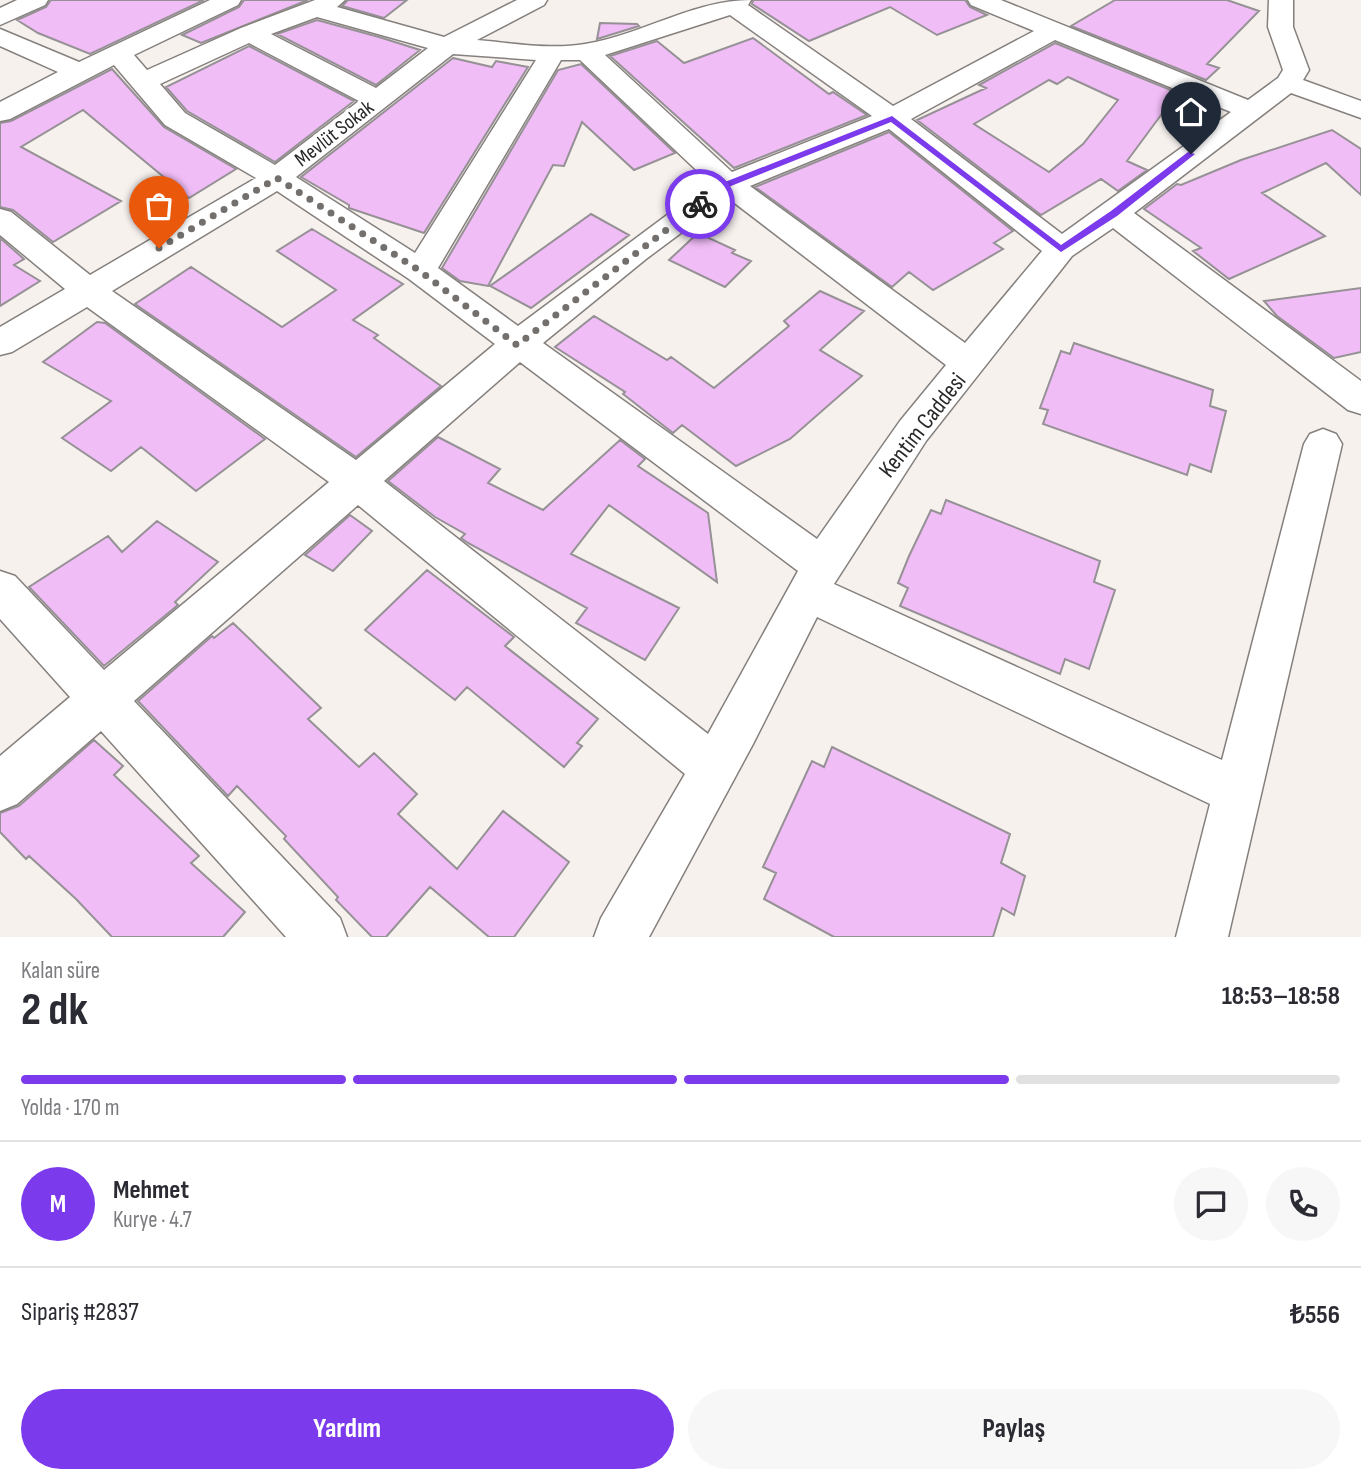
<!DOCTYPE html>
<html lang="tr">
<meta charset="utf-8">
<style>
body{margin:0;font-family:"Sofia Sans Condensed",sans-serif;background:#f7f7f7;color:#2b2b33;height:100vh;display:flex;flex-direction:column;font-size:26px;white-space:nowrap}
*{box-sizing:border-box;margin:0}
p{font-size:23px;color:#7c7c81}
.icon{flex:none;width:38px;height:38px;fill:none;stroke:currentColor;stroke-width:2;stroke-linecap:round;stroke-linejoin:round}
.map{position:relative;height:937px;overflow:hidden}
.sheet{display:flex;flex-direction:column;background:#fff;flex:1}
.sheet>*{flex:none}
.pin{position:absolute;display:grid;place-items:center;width:60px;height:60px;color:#fff;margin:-72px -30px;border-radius:50% 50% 50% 0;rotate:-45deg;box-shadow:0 0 7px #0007}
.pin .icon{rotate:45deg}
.courier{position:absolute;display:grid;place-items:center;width:70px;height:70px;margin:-35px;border:5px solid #7c3aed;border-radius:50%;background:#fff;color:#222;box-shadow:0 2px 9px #0007}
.headline em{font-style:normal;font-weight:700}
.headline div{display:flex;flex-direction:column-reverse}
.headline{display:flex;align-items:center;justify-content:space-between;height:119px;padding:0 21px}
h1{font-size:46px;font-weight:700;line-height:52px}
.bar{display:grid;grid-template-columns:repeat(4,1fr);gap:10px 7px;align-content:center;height:84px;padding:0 21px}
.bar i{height:9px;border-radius:5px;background:#e1e1e2}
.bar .on{background:#7c3aed}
.bar p{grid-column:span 4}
.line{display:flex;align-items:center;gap:18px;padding:0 21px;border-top:2px solid #e1e1e2}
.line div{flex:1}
.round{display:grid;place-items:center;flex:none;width:74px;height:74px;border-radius:37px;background:#f7f7f7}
.button{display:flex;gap:14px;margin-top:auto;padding:14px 21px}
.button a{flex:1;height:80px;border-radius:42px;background:#7c3aed;color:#fff;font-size:28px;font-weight:700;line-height:80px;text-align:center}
.button a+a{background:#f7f7f7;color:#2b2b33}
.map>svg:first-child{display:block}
</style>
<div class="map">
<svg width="1361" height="937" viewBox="0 0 1361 937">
<rect width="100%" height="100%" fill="#f7f1ee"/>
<path fill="#f1bdf7" stroke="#959195" stroke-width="2" fill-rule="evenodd" d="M51,0H204L90,54L38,33L17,20L46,7Z
M244,0H308L201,43L182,35L239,7Z
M348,0H407L384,18L342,6Z
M753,0H965L970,7L987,15L937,35L890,7L809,41L752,4Z
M1115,0H1227L1259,11L1207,64L1219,68L1206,80L1071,26Z
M317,20L379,37L420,50L376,85L277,34Z
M600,23L637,24L639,26L597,39Z
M753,38L829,94L833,92L867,115L734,168L610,56L657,41L684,63Z
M1055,43L1188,97L1172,112L1164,111L1127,161L1147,170L1118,191L1101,179L1041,215L917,120L986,88L979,85ZM1068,77L1118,100L1083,144L1049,172L974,124L1049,80L1057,84Z
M249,46L354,101L275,162L187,111L166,87Z
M453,58L492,67L496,61L528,67L424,233L349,208V205L301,177Z
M581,64L675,153L634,170L582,122L564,166L553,165L488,286L460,281L442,268L558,70Z
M112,69L164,127L236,169L189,198L83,110L21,147L121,201L53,242L13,210L0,207V123L11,121Z
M1332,130L1361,149V195L1326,163L1262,193L1325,236L1229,279L1193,251L1201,248L1144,209L1177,184L1181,185L1241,160Z
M889,132L1013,231L994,243L1003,249L933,290L909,272L892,287L755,187Z
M591,214L629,235L531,308L490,286Z
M312,229L403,284L353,320L378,335L374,338L441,386L356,457L135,304L191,267L282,327L336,290L277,251Z
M698,233L735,250L732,253L751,261L725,287L669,260Z
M0,238L24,259L14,265L40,281L0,306Z
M1361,288V352L1334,358L1277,316L1264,301Z
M820,291L864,311L820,350L862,376L790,439L736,466L682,425L673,433L623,394L625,392L555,347L594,316L667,360L671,357L714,388L789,326L784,321Z
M97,322L105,323L265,439L196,491L141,447L111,471L62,438L111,401L43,362Z
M1074,343L1213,390L1210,406L1226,411L1211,472L1190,464L1187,475L1043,424L1048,410L1040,408L1061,351L1070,354Z
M438,437L500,469L488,483L543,510L620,440L645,459L638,466L708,513L717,582L609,505L571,554L679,608L645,660L576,623L587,608L468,543L461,538L465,534L435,517L388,481Z
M946,500L1100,561L1094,582L1115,590L1089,669L1065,659L1060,674L900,606L908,588L898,583L909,556L931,510L941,514Z
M350,515L372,531L333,571L305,555Z
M157,521L218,562L175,602L178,605L104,666L29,587L108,536L122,552Z
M427,570L514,637L505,646L598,719L577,743L582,746L564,767L467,687L455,700L365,630Z
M233,623L321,708L308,719L359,767L374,753L417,794L398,814L457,869L503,811L569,862L514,937H489L430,887L386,937H372L336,900L338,897L284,839L286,836L237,786L228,796L138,701L212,636L214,638Z
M94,740L123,766L114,775L199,856L191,863L245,912L223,937H112L76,899L29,856L26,859L0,832V813L19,806Z
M832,747L1010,834L1001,863L1025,876L1014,915L1002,908L993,937H834L764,899L776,873L763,867L812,761L824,767Z"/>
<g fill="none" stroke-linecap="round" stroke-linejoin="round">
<defs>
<path id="minor" d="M17,0H48L45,5L0,25V8Z
M210,0H241L238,5L134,55L147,70L241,28L315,0H345L337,7L444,37L517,0H547L544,5L477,40C512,43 551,50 585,44C642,35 693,0 751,0L748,5L893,106L1034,31L971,5L968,0H1001L1248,100L1278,78L1283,70L1268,27L1269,0H1293V27L1309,70L1303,80L1361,101V118L1291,93L1134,213L1361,381V414L1348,410L1113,228L1072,256L926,441L834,584L1222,760L1304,444L1310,434L1323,429L1336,434L1342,444L1228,937H1176L1210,804L817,617L753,744L649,937H594L601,918L685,774L358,505L134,701L340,918L347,937H286L101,731L17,804L0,811V756L70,697L0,619V571L15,576L104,670L329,482L87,307L12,352L0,355V327L65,289L0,235V209L11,212L90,275L256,178L165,125L114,65L10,119L0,121V102L58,72L0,46V29L79,62ZM730,15L872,116L732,172L605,55ZM317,17L428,48L376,88L271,34ZM1055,40L1231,112L1062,234L911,119ZM249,43L359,101L275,165L185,113L160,84ZM453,54L536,60L415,253L296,177ZM561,60H580L710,183L518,326L438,268ZM889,129L1042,251L965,343L750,186ZM277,191L409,279L495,344L356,460L112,291ZM728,198L946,365L900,421L817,539L543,343L646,259ZM520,362L798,571L708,734L384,481Z"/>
</defs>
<use href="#minor" stroke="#85807d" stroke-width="3"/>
<use href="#minor" fill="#fff" fill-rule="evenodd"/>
</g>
<path fill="#7c3aed" d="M892,116L1061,245L1111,211L1188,152L1195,154L1117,216L1061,252L891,122L731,186L704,206L696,204L725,182Z"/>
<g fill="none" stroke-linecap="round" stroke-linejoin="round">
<path stroke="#726f6d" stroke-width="7" stroke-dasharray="0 12.6" d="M159,248L277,178L420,271L517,345L700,204"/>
</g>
<g text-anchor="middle" stroke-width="7" stroke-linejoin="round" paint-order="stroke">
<g font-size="21" fill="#2b2928" stroke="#fff">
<text transform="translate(334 133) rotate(-38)" y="7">Mevlüt Sokak</text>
</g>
<g font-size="24" fill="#2b2928" stroke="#fff">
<text transform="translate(922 425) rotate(-52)" y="8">Kentim Caddesi</text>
</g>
</g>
</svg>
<div class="pin" style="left:159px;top:248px;background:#ea580c"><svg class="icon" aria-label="bag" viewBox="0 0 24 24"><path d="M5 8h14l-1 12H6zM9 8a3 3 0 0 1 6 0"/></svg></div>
<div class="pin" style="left:1191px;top:154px;background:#1f2937"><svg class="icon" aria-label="home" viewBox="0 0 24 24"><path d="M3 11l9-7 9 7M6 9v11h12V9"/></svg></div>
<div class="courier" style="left:700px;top:204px"><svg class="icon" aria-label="bike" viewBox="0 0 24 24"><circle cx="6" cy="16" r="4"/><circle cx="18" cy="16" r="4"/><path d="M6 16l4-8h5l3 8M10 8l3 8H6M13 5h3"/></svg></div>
</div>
<section class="sheet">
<div class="headline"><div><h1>2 dk</h1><p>Kalan süre</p></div><em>18:53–18:58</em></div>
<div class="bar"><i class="on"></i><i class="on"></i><i class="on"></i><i></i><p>Yolda · 170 m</p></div>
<div class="line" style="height:126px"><b class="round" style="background:#7c3aed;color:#fff">M</b><div><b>Mehmet</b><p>Kurye · 4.7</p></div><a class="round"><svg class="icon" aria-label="chat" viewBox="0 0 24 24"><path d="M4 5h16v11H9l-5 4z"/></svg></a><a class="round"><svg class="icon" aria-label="phone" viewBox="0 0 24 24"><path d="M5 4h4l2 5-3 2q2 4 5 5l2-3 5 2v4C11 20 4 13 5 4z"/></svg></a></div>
<div class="line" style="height:91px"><div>Sipariş #2837</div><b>₺556</b></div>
<div class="button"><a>Yardım</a><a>Paylaş</a></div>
</section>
